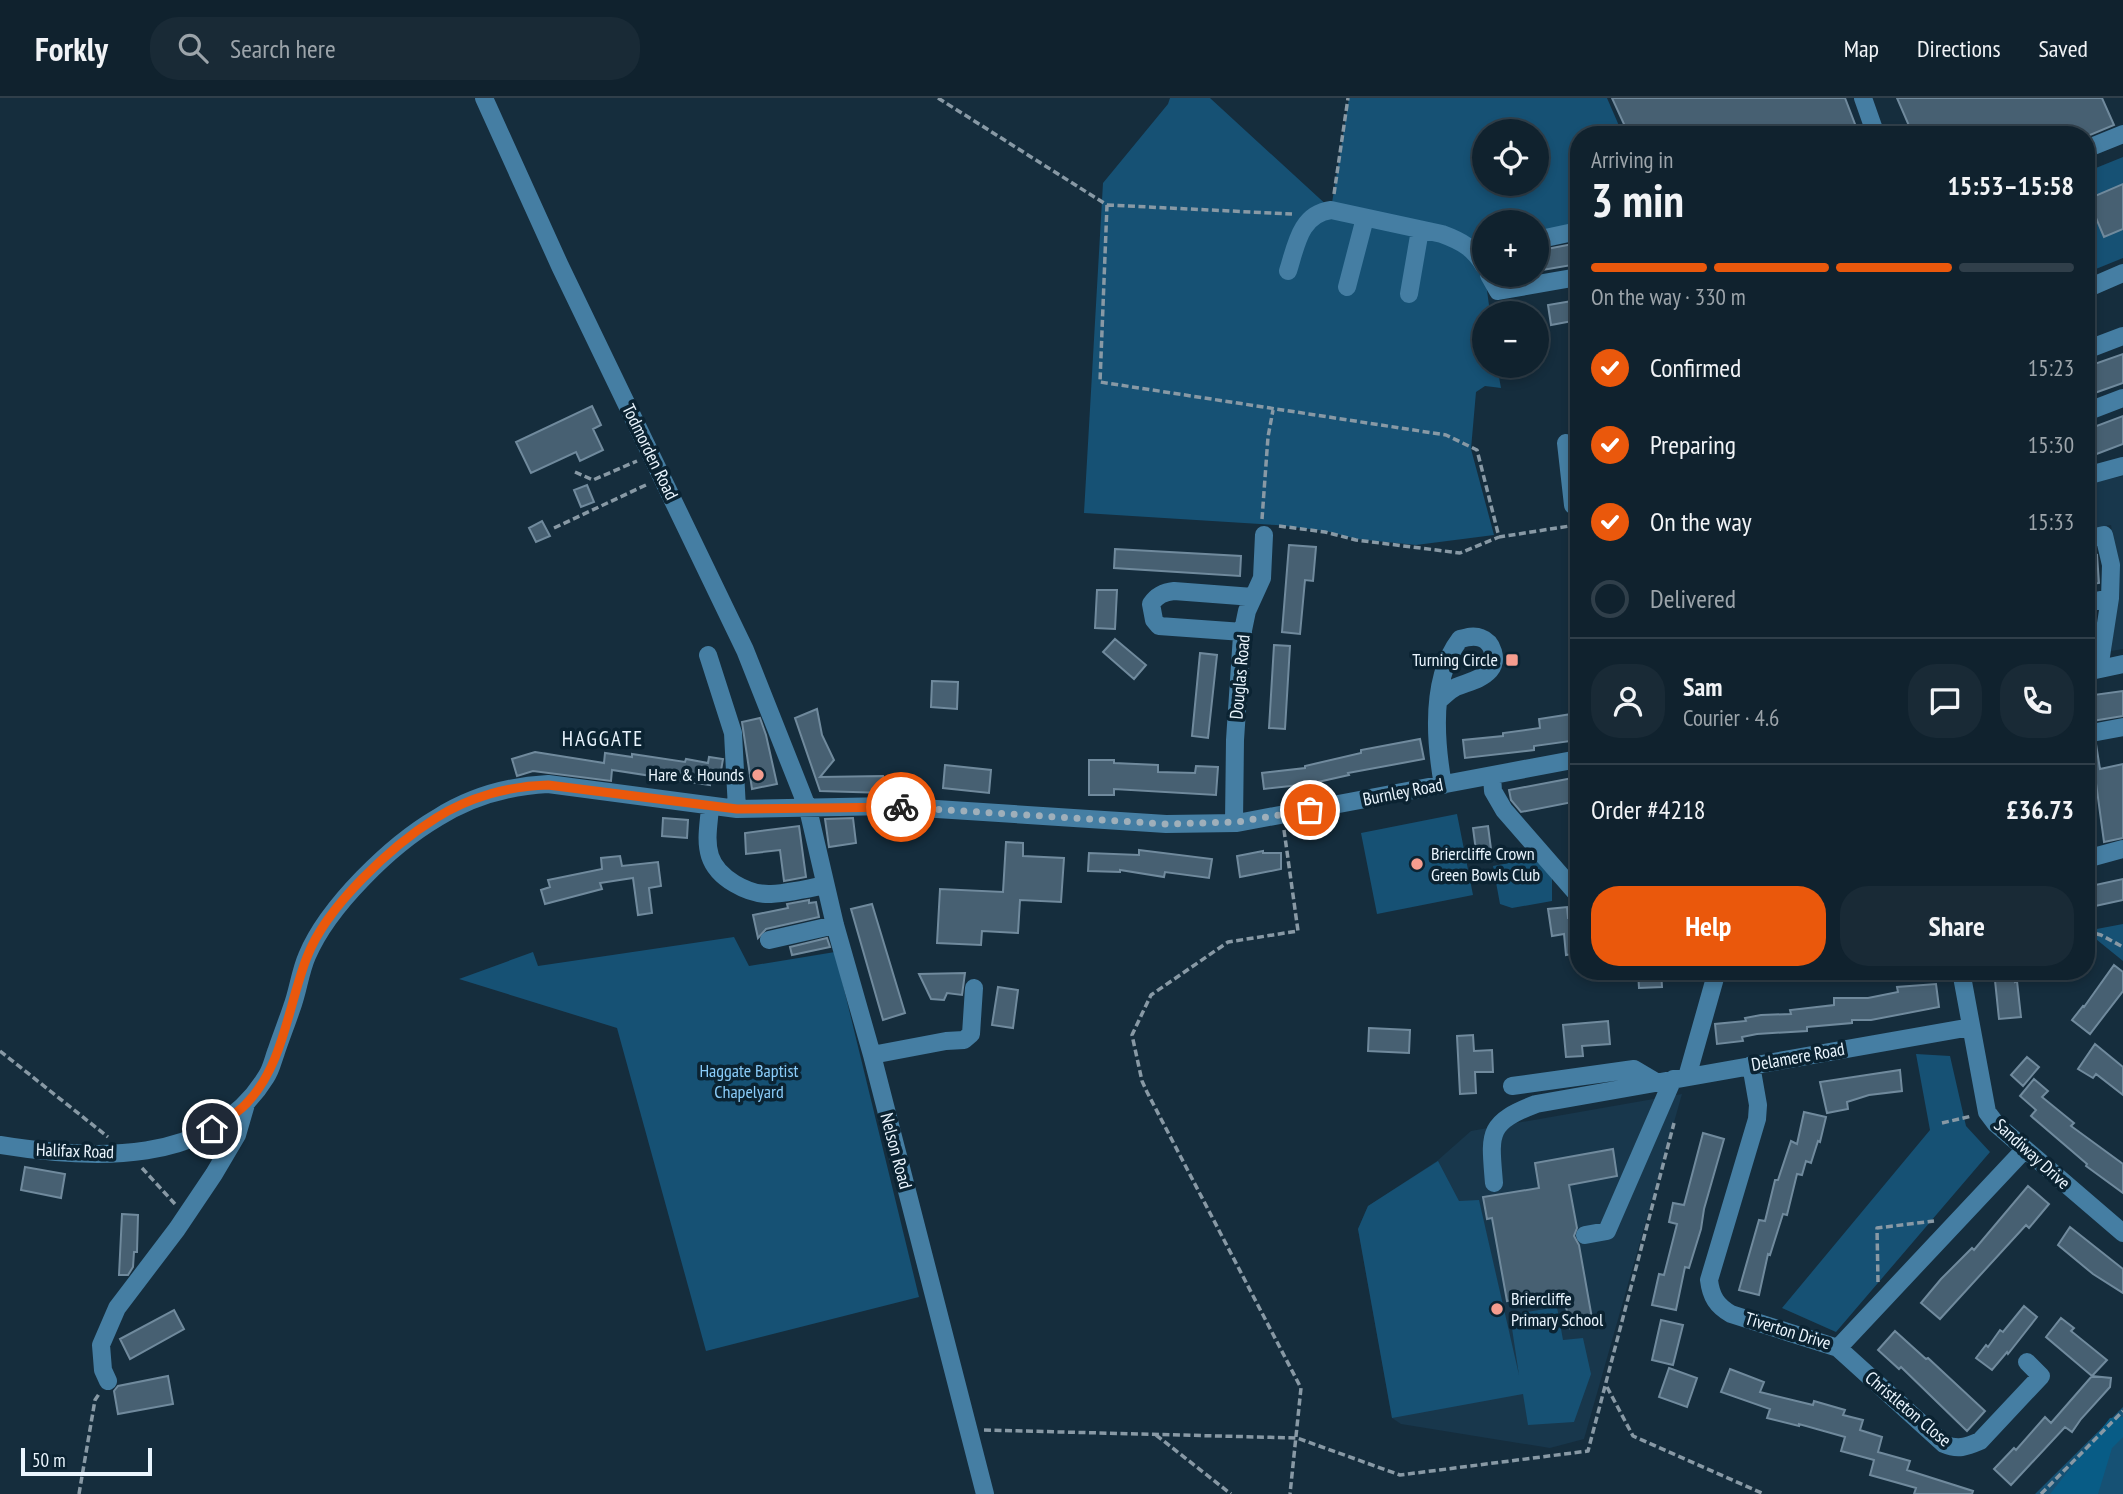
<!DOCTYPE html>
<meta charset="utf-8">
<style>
body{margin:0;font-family:"PT Sans Narrow",sans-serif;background:#192a36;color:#f1f3f6;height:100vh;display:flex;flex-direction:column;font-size:26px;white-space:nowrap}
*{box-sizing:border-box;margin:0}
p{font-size:23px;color:#9ca4aa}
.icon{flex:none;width:38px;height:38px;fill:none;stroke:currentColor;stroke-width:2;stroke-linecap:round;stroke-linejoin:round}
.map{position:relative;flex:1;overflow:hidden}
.panel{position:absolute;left:1570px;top:28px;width:525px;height:854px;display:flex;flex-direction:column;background:#10222e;border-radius:28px;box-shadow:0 4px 10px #0003,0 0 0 2px #303f4a}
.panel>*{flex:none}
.fabs{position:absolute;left:1472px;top:21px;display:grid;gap:14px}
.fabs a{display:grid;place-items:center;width:77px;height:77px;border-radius:50%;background:#10222e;box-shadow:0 4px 10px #0003,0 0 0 2px #303f4a;font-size:35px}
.scale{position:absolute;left:21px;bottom:18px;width:131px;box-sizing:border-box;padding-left:7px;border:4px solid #eaf5fe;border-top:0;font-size:19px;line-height:24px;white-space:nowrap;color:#eaf5fe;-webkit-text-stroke:5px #0b2332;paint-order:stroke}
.pin{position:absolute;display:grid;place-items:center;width:60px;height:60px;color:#fff;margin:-30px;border:4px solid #fff;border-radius:50%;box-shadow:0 2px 7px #0007}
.courier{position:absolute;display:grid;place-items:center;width:70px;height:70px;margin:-35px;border:5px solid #ea580c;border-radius:50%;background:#fff;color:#222;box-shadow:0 2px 9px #0007}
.headline em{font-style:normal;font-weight:700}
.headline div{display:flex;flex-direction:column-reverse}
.headline{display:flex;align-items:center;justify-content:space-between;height:119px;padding:0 21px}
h1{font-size:46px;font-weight:700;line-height:52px}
.bar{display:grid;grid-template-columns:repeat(4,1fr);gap:10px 7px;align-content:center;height:84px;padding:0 21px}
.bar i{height:9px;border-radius:5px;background:#303f4a}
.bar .selected{background:#ea580c}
.bar p{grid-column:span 4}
.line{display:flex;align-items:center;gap:18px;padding:0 21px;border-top:2px solid #303f4a}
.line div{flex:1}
.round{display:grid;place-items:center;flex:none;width:74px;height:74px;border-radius:28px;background:#192a36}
ol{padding:0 21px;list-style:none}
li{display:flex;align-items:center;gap:21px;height:77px}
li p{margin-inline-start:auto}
li .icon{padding:7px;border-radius:50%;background:#ea580c;color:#fff;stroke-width:4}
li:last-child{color:#9ca4aa}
li i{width:38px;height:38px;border:4px solid #303f4a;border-radius:50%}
.action{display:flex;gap:14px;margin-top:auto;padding:14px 21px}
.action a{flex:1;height:80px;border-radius:28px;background:#ea580c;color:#fff;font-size:28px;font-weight:700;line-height:80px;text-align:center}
.action a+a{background:#192a36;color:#f1f3f6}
header{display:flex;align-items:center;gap:42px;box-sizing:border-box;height:98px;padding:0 35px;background:#10222e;border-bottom:2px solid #303f4a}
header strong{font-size:33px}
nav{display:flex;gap:38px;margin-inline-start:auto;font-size:24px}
.search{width:490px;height:63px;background:#192a36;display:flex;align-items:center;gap:18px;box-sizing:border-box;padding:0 24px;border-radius:28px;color:#9ca4aa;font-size:26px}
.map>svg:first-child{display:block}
</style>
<header>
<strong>Forkly</strong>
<div class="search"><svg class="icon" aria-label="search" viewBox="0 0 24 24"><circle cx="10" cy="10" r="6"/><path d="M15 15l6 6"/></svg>Search here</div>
<nav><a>Map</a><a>Directions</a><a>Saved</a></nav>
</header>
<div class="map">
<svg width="2123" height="1396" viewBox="0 0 2123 1396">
<rect width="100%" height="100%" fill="#152d3d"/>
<path fill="#18374c" d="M2123,378V551L2111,553L2119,486L2117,462L2111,427L2086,431V386Z
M1682,996L1584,1341L1550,1350L1401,1326L1392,1320L1358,1131L1368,1108L1437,1063L1471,1033Z"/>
<path fill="#165174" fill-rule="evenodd" d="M1170,0H1210L1331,111L1349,0H1607L1623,37H1578V130L1537,139L1536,124H1484L1485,177L1490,215H1484V268H1497L1501,290L1485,288L1476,294L1471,351L1494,437L1416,447L1356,441L1326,433L1276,427L1084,415L1103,85L1168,6ZM1484,33H1536V86H1484Z
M2123,59V160L2086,175V74Z
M1457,716L1473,797L1377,816L1361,735Z
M1536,760L1552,776V803L1512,810L1500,806L1493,768Z
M2123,826V863L2086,833Z
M734,839L749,868L835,854L919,1199L706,1253L617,930L459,881L533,854L538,868Z
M1916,956L1950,958L1966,1028L1990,1054L1836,1234L1782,1210L1930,1032Z
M1438,1063L1459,1103L1479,1102L1519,1277L1510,1217L1557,1209L1563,1242L1583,1240L1591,1276L1574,1324L1528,1327L1523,1296L1392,1320L1358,1131L1368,1108Z
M2123,1309V1396H2035Z"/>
<path fill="#085c86" d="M2123,1319V1339L2112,1350L2098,1396H2050L2110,1320Z"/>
<path fill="#476072" stroke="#708a9d" stroke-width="2" d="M1612,0H1845L1858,34L1850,37H1629Z
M1897,0H2102L2114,27L2090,37H1913Z
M2123,86V131L2104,139L2088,101Z
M1578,145V166L1536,173V153Z
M1578,202V222L1551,227L1548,207Z
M2123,256V285L2086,298V269Z
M592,308L601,327L593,331L603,352L580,363L576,354L531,375L516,344Z
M2123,318V346L2086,360V332Z
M587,387L594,404L581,409L574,392Z
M542,423L550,438L536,444L529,430Z
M1289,447L1316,449L1313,483L1305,482L1300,536L1282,534Z
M1115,451L1241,458L1240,478L1114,470Z
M2097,457L2099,485L2086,487V459Z
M1097,492H1117L1115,531L1095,530Z
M1115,541L1146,567L1134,581L1103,554Z
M1274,547L1290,548L1285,631L1269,630Z
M1200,555L1217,557L1208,640L1192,638Z
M932,583L958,584L957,611L931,609Z
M2123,593V618L2086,624V598Z
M817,611L822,637L834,662L820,679L883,678L885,695L820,693L795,620Z
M1578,615V642L1534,648V652L1465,660L1463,642L1503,638V635L1540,630L1539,621Z
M760,620L766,637L777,686L752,691L742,624Z
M1420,641L1424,661L1348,675L1349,677L1309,686L1264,691L1262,675L1305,670V668L1361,655V652Z
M2096,646L2100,671L2123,666V740L2104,744L2096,685L2086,686V647Z
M535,654L604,665L605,655L632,659V656L685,664L686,661L708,665L709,659L723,661L719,684L710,682V687L612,672L611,683L533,673L517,678L512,661Z
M1089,662H1114V665L1158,667V674L1195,675L1196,668L1218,669L1216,697L1114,691V697H1089Z
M945,667L991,672L989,695L943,690Z
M1578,679V703L1521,714L1511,702L1509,692Z
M663,720L688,722L687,740L662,738Z
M853,720L856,745L829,749L825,721Z
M799,728L806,779L784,783L780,752L746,756L745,735Z
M1488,728L1491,751L1476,753L1473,730Z
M1006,744L1023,745V758L1064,760L1061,804L1020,802L1018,835L982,833L981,847L937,845L940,791L1003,794Z
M1139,752L1212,761L1209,780L1165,774L1164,779L1120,772V774L1088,773L1089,755L1139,757Z
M1263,753V755H1281V771L1240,779L1237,758Z
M620,758L622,768L658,764L661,788L649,790L652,815L638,817L633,780L600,785L602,791L545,806L541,792L550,789L548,782L602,771L601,760Z
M2123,781V802L2086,810V789Z
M809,802V805L816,804L819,819L766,831L758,840L753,817L788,810L787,806Z
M872,806L905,915L883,922L851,811Z
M1567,809L1568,820L1578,819V855L1566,857L1564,836L1552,838L1548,811Z
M827,840L830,849L792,857L790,849Z
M2114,867L2123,874V893L2090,936L2072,922L2083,908L2084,909Z
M1638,873H1661L1662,889L1639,890Z
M1994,873H2014L2015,884L2017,883L2021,919L1999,921Z
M965,875L962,897L947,895L944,902L931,901L919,876Z
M1936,886L1939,909L1871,922H1852V925L1807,929V933L1757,936L1742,939L1743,943L1717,946L1715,926L1746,923L1745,920L1761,917L1791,916L1790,912L1834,907V900H1868L1898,894L1897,889Z
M998,889L1018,892L1013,930L992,927Z
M1608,923L1610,946L1582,948L1583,958L1566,959L1563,927Z
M1369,930L1410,932L1409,955L1368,953Z
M1473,937L1474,953L1492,952L1493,974H1475L1476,995L1460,996L1457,938Z
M2095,946L2123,969V997L2096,976L2093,980L2078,971Z
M2027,959L2039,969L2023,988L2011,977Z
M1900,972L1902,993L1869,997L1847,1004L1848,1011L1827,1015L1820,984Z
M2034,981L2048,993L2042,999L2074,1025L2071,1028L2123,1066V1095L2086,1068L2087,1066L2031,1018L2036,1012L2020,998Z
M1804,1014L1826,1019L1820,1044L1818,1043L1811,1065L1806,1063L1802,1077L1797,1076L1787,1117L1783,1116L1770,1157L1768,1156L1759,1197L1739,1192L1759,1122L1765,1123L1775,1082H1778L1791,1043L1797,1046Z
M1703,1035L1724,1041L1704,1111L1701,1131L1689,1170L1685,1169L1676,1212L1652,1207L1659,1176L1664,1177L1677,1126L1669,1124L1673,1105L1684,1107Z
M1613,1051L1617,1078L1569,1087L1577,1130L1574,1138L1579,1147L1593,1226L1570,1230L1565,1203L1547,1206L1545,1197L1507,1203L1492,1120L1487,1121L1483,1099L1539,1090L1535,1065Z
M25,1069L65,1076L61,1100L21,1092Z
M2028,1088L2049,1106L2029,1130L2026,1127L1940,1221L1921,1205L1941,1181L1972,1150L1974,1152Z
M122,1116L138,1117L137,1154H134L133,1169L128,1177H119Z
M2070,1129L2123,1171V1195L2093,1176L2058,1147Z
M2024,1208L2037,1219L2008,1256L2007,1254L1992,1272L1976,1260L1986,1247L1988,1249L2000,1232L2003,1234Z
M174,1212L184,1231L130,1261L120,1241Z
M2061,1220L2074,1230L2071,1233L2107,1262L2092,1278L2111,1280L2110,1289L2081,1321L2072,1334L2065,1329L2011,1387L1994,1371L2014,1350L2016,1352L2045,1319L2051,1325L2092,1278L2046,1239Z
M1661,1222L1683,1227L1673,1267L1652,1262Z
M1895,1233L1926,1261L1928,1260L1985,1313L1967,1333L1901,1269L1899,1271L1878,1252Z
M1669,1270L1697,1280L1687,1309L1659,1299Z
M1730,1271L1764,1284L1760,1294L1813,1307L1814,1303L1845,1312L1843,1317L1863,1322L1860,1332L1882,1339L1878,1354L1910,1363L1907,1372L1973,1393L1972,1396H1914L1916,1390L1870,1377L1874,1362L1841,1353L1845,1339L1799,1326V1328L1767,1320L1770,1311L1721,1294Z
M168,1278L173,1306L118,1316L114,1293L118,1288Z"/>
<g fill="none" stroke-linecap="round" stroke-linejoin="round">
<path stroke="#8899a5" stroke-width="3.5" stroke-dasharray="7 3.5" stroke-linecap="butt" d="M938,0L1107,107L1100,284L1446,337L1477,352L1499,439L1576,427
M1334,96L1348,0
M1107,107L1292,116
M575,374L593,382L637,363
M1262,421L1268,339L1273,312
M1279,428L1325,434L1356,442L1460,455L1499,439
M554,430L648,386
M1284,732L1298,833L1228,844L1151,897L1132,937L1142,983L1147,994L1301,1290L1290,1396
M2086,833L2101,837L2123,849
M0,953L108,1039
M1942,1025L1972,1018
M142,1070L175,1106
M1878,1184L1877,1130L1934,1123
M1607,1289L1633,1338L1764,1396
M984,1332L1297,1340L1400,1377L1588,1353L1674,1025
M1156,1337L1231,1396
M79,1396L95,1302L99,1296
M2041,1396L2123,1313"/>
<path stroke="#457ea3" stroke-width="18" d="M484,0L560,168L745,552L808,711L835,827L872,957L985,1396
M1863,0L1876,37
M2086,51L2123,36
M1536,142L1578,133
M1288,173C1296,148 1300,116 1331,112L1442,136C1461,143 1474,150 1484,168
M1489,177L1498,193L1578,179
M1347,189L1365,120
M2086,191L2123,175
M1409,196L1420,132
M2086,252L2123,238
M2086,314L2123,300
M1566,345L1573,407L1578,409
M2086,378L2123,368
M2086,441L2104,437L2111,467L2110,500
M2086,505L2110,500L2099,571
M1243,534L1159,528L1154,522L1151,506C1157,497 1164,494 1174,493L1253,499
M708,557L733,635L737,711
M2086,574L2123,566
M1439,602C1444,598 1450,592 1456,589C1468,584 1481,582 1490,572C1498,562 1493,544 1481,540C1474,537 1467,539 1460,541C1430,580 1435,642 1443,687
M2086,636L2123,629
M1492,678L1493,693L1504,712L1578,797
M710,709C709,725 705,742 710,758C717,780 748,797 771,796C789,795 807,791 825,787
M1234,724L1235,642L1242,537L1247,513L1262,480L1264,437
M2086,761L2123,751
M769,842L835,827
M1961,873L1987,1014L1996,1026L2123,1135
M872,957L946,943L964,942L971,936L974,890
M1751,967L1758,1007L1757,1021L1709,1182C1711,1199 1717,1208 1731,1216L1838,1250L2025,1051
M1687,979L1717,873
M1512,988L1634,971L1656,984
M0,1047C91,1062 211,1069 266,979C271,972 273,962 276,954C281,939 287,924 292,909C298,893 300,874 307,858C328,808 391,747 437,720C470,699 509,688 548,686L737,711L890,708L1166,726L1237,725L1578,661
M1494,1085C1490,1036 1486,1025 1536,1006L1971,929
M1585,1137L1607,1133L1673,981
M1838,1250L1944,1346C1958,1352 1966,1349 1980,1343L2041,1278L2027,1264
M108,1283L103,1272L101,1247L117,1210L177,1131L214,1076L237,1037L246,1006"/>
</g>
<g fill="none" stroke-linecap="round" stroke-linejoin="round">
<path stroke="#9fafba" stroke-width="7" stroke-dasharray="0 12.6" d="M901,709L1166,726L1237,724L1310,712"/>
<path stroke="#ea580c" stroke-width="9" d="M212,1031C223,1023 237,1016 246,1006C284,967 288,907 307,859C326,809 391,748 436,720C469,699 509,688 548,687L737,711L901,709"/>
</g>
<g fill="#f59d8f" stroke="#0b2332" stroke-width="2.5">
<rect x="1505" y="555" width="14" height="14" rx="3.5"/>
<circle cx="758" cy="677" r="7"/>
<circle cx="1417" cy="766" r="7"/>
<circle cx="1497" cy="1211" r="7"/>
</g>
<g text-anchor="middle" stroke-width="7" stroke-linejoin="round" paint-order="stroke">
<g font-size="18" fill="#eaf5fe" stroke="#0b2332">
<text transform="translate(650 354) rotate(64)" y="6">Todmorden Road</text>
<text transform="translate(1240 579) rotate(-85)" y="6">Douglas Road</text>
<text transform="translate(1403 694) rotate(-11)" y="6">Burnley Road</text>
<text transform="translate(1798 959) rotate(-10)" y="6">Delamere Road</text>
<text transform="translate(75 1053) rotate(2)" y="6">Halifax Road</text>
<text transform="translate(896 1053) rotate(75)" y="6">Nelson Road</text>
<text transform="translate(2032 1056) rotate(42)" y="6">Sandiway Drive</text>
<text transform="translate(1788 1233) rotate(17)" y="6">Tiverton Drive</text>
<text transform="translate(1908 1311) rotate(40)" y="6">Christleton Close</text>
</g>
<g font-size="18" fill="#eaf5fe" stroke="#0b2332" text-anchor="end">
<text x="1498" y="568">Turning Circle</text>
<text x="744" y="683">Hare &amp; Hounds</text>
<text x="1431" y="762" text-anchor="start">Briercliffe Crown<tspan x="1431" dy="21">Green Bowls Club</tspan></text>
<text x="1511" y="1207" text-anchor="start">Briercliffe<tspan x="1511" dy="21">Primary School</tspan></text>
</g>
<g font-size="18" fill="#8accf9" stroke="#0b2332">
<text x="749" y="979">Haggate Baptist<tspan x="749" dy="21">Chapelyard</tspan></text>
</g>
<g font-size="21" letter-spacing="2" fill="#eaf5fe" stroke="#0b2332">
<text x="603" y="648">HAGGATE</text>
</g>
</g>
</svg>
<div class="fabs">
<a><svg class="icon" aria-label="locate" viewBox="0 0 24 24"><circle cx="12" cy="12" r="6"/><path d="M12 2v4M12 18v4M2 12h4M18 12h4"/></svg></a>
<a>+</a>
<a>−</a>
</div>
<div class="scale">50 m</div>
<div class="pin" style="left:1310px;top:712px;background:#ea580c"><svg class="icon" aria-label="bag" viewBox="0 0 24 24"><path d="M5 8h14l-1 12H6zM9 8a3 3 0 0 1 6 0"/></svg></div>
<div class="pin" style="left:212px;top:1031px;background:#1f2937"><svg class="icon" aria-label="home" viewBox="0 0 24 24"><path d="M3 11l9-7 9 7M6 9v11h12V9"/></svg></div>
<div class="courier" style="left:901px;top:709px"><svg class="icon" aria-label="bike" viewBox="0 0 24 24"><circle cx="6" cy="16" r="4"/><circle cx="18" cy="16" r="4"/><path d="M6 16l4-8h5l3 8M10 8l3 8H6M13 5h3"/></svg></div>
<section class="panel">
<div class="headline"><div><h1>3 min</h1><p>Arriving in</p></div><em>15:53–15:58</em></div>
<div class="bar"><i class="selected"></i><i class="selected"></i><i class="selected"></i><i></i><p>On the way · 330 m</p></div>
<ol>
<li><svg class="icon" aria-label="check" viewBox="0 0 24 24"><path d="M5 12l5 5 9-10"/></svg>Confirmed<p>15:23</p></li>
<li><svg class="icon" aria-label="check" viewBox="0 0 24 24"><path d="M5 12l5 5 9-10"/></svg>Preparing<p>15:30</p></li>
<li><svg class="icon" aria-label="check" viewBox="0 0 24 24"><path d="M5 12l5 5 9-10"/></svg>On the way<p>15:33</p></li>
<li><i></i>Delivered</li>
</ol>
<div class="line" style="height:126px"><a class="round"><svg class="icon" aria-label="person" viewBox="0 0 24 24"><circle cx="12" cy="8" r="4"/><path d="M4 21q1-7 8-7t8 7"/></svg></a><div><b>Sam</b><p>Courier · 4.6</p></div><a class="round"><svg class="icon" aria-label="chat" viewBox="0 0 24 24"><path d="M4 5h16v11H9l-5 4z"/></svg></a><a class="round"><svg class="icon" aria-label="phone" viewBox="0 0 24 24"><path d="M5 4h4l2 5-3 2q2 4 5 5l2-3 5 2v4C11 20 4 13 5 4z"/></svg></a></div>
<div class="line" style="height:91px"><div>Order #4218</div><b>£36.73</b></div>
<div class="action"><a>Help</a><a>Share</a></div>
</section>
</div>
